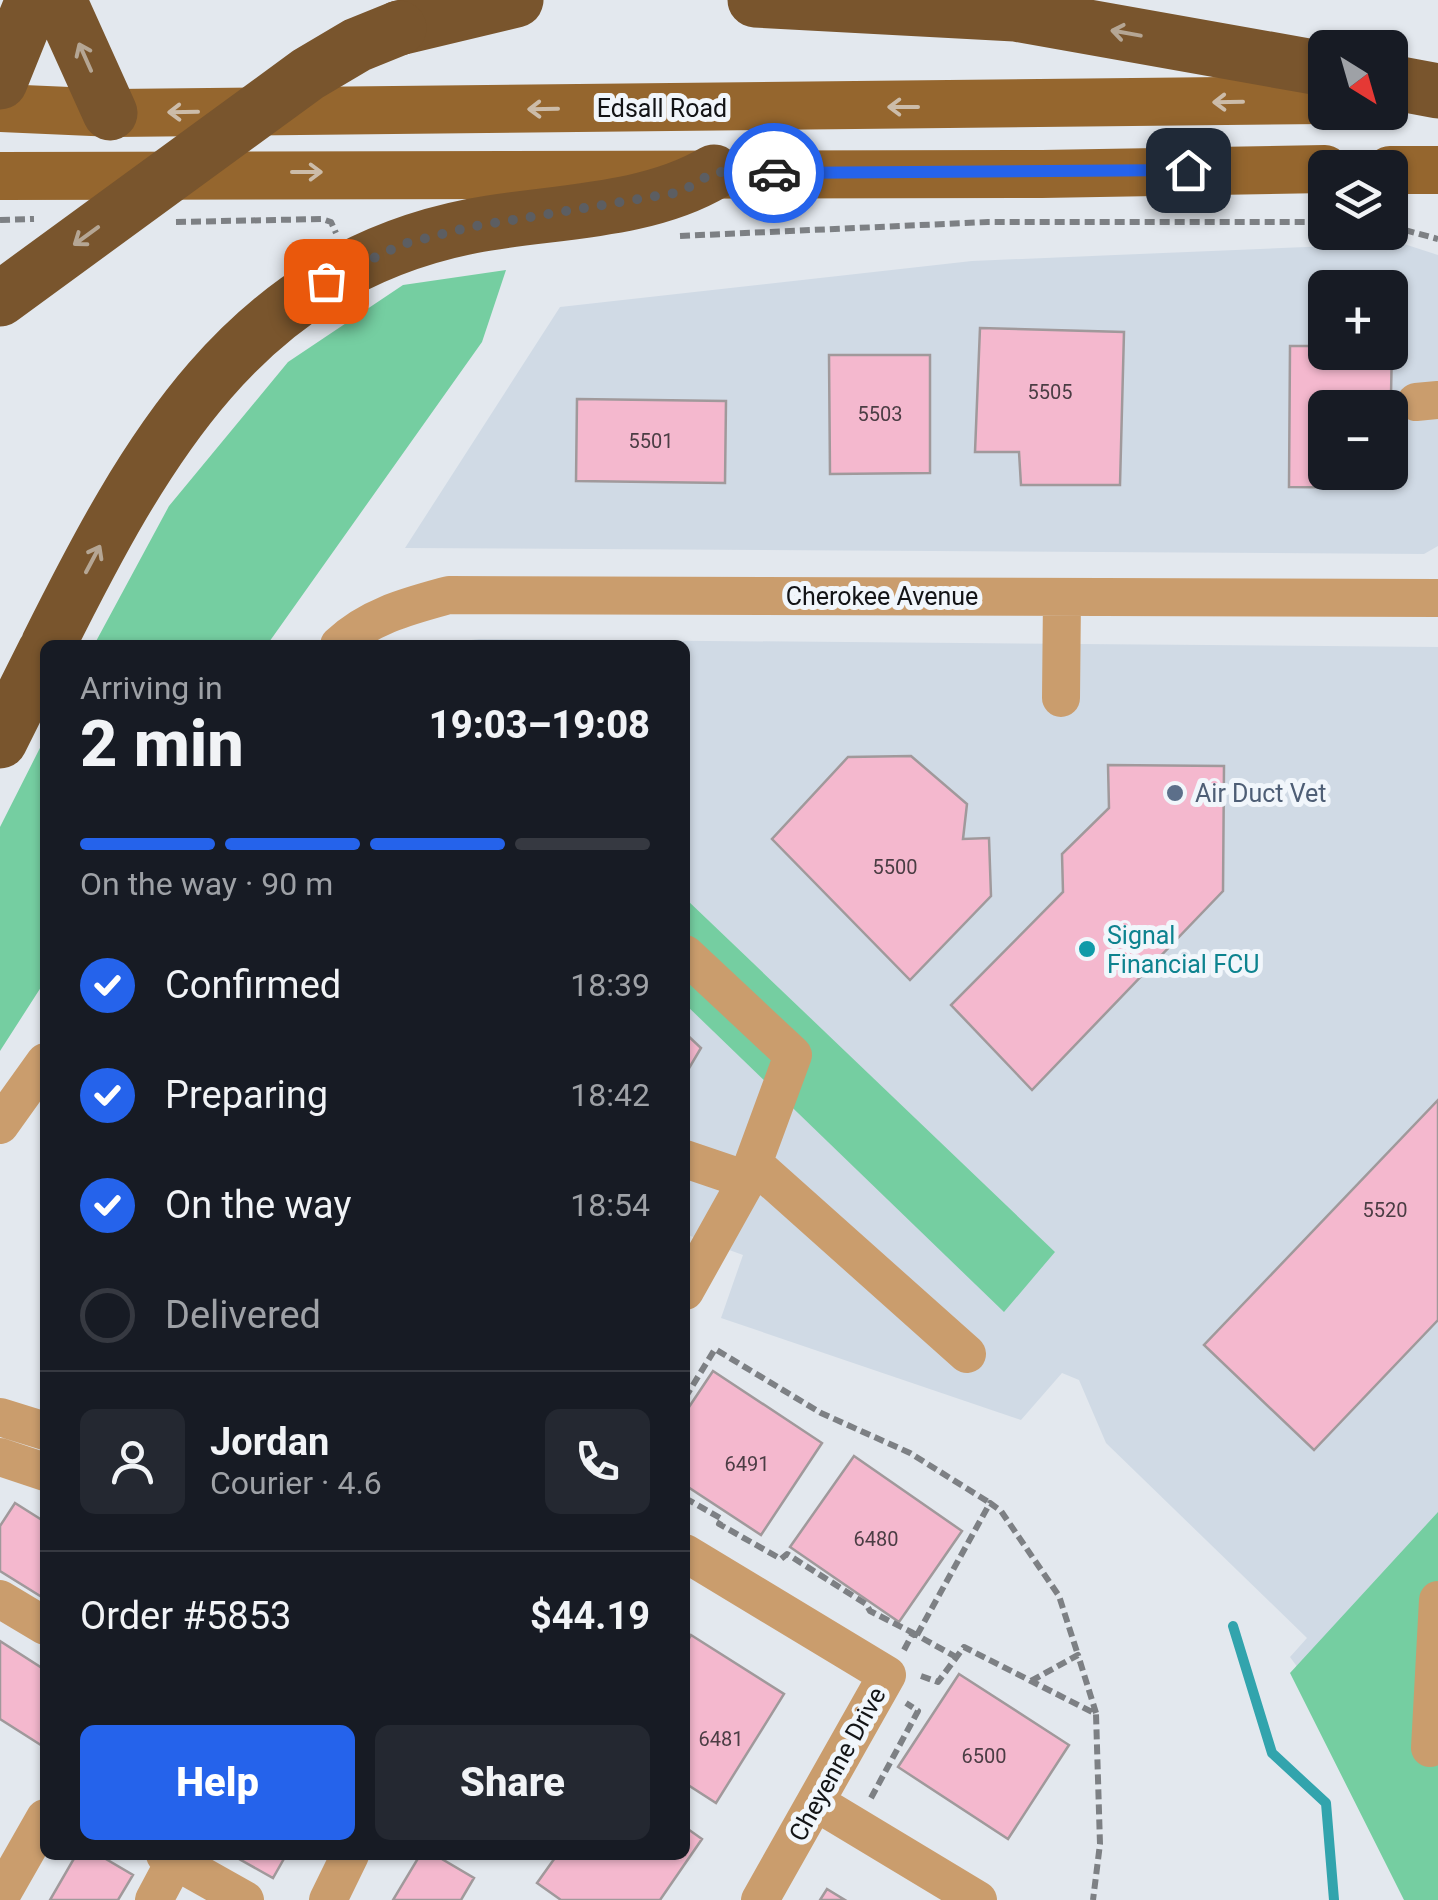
<!DOCTYPE html>
<meta charset="utf-8">
<style>
body{margin:0;font-family:Roboto,sans-serif;background:#242831;color:#f1f3f6;height:100vh;display:flex;flex-direction:column;font-size:38px;white-space:nowrap}
*{box-sizing:border-box;margin:0}
p{font-size:32px;color:#9ea1a6}
.icon{flex:none;width:55px;height:55px;fill:none;stroke:currentColor;stroke-width:2;stroke-linecap:round;stroke-linejoin:round}
.map{position:relative;flex:1;overflow:hidden}
.drawer{position:absolute;left:40px;top:640px;width:650px;height:1220px;display:flex;flex-direction:column;background:#171b24;border-radius:15px;box-shadow:0 2px 8px #0004}
.drawer>*{flex:none}
.needle{width:65px;rotate:143deg}
.controls{position:absolute;left:1308px;top:30px;display:grid;gap:20px}
.controls a{display:grid;place-items:center;width:100px;height:100px;border-radius:15px;background:#171b24;box-shadow:0 2px 8px #0004;font-size:50px}
.pin{position:absolute;display:grid;place-items:center;width:85px;height:85px;color:#fff;margin:-42px;border-radius:20px;box-shadow:0 5px 15px #0006}
.courier{position:absolute;display:grid;place-items:center;width:100px;height:100px;margin:-50px;border:8px solid #2563eb;border-radius:50%;background:#fff;color:#222;box-shadow:0 2px 12px #0007}
.headline em{font-style:normal;font-weight:800}
.headline div{display:flex;flex-direction:column-reverse}
.headline{display:flex;align-items:center;justify-content:space-between;height:170px;padding:0 40px}
h1{font-size:65px;font-weight:800;line-height:75px}
.bar{display:grid;grid-template-columns:repeat(4,1fr);gap:15px 10px;align-content:center;height:120px;padding:0 40px}
.bar i{height:12px;border-radius:8px;background:#363941}
.bar .selected{background:#2563eb}
.bar p{grid-column:span 4}
.line{display:flex;align-items:center;gap:25px;padding:0 40px;border-top:2px solid #363941}
.line div{flex:1}
.round{display:grid;place-items:center;flex:none;width:105px;height:105px;border-radius:15px;background:#242831}
ol{padding:0 40px;list-style:none}
li{display:flex;align-items:center;gap:30px;height:110px}
li p{margin-inline-start:auto}
li .icon{padding:10px;border-radius:50%;background:#2563eb;color:#fff;stroke-width:4}
li:last-child{color:#9ea1a6}
li i{width:55px;height:55px;border:5px solid #363941;border-radius:50%}
.primary-button{display:flex;gap:20px;margin-top:auto;padding:20px 40px}
.primary-button a{flex:1;height:115px;border-radius:15px;background:#2563eb;color:#fff;font-size:40px;font-weight:800;line-height:115px;text-align:center}
.primary-button a+a{background:#242831;color:#f1f3f6}
.map>svg:first-child{display:block}
</style>
<div class="map">
<svg width="1438" height="1900" viewBox="0 0 1438 1900">
<rect width="100%" height="100%" fill="#e3e8ee"/>
<path fill="#d0dae5" fill-rule="evenodd" d="M1401,243L1438,255V546L1424,554L405,548L560,307L972,261ZM1325,288H1390V352H1325ZM1325,408H1390V472H1325Z
M479,639L1438,647V1859L1290,1657L1307,1638L1106,1443L1079,1380L1062,1373L1021,1420L721,1318L743,1255L685,1234V1004L1004,1311L1054,1252L685,898V645H433Z"/>
<path fill="#75cea1" d="M506,270L482,342L267,645H94L169,506L288,362L403,285Z
M45,738V981L0,1051V827Z
M685,898L1055,1252L1004,1312L685,1004Z
M1438,1512V1900H1404L1290,1673Z"/>
<g fill="none" stroke-linecap="round" stroke-linejoin="round">
<path stroke="#32a4ad" stroke-width="10" d="M1233,1626L1272,1753L1326,1803L1334,1900"/>
</g>
<path fill="#f4b8ce" stroke="#a0999b" stroke-width="2.5" d="M980,328L1124,332L1120,485H1021L1019,452H975Z
M1390,345H1392L1390,444V408H1325V472H1389V488L1289,487L1290,346H1325V352H1390Z
M829,355H930V473L830,474Z
M577,399L726,401L725,483L576,481Z
M911,756L967,804L963,839L989,838L991,896L910,980L772,839L848,757Z
M1108,765L1224,766L1223,891L1032,1090L951,1005L1063,892L1062,854L1109,808Z
M685,1033L701,1048L688,1070L685,1068Z
M1438,1100V1320L1314,1450L1204,1345Z
M713,1371L822,1443L761,1535L685,1485V1413Z
M854,1456L962,1531L899,1622L790,1547Z
M15,1503L45,1522V1599L0,1571V1526Z
M691,1635L784,1694L716,1803L685,1783V1645Z
M0,1641L45,1670L44,1747L0,1719Z
M959,1674L1069,1745L1008,1839L898,1767Z
M685,1827L702,1839L660,1900H561L537,1883L557,1855H685Z
M76,1855H99L133,1875L118,1900H50Z
M232,1855H286L273,1878Z
M420,1855H435L474,1878L461,1900H393Z
M827,1889L845,1900H820Z"/>
<g fill="none" stroke-linecap="round" stroke-linejoin="round">
<path stroke="#7d8084" stroke-width="6" stroke-dasharray="10 5" stroke-linecap="butt" d="M0,220L34,219
M176,222L322,219L331,222L336,233
M1390,226L1438,239
M680,236L988,222H1325
M685,1398L715,1349L821,1413L910,1453L990,1503
M685,1498L722,1519L719,1524L781,1559L787,1554L866,1604L870,1611L913,1633
M917,1635L990,1503L1001,1511L1059,1596L1078,1655
M904,1650L913,1633L956,1657
M921,1676L938,1682L964,1647L1096,1714L1100,1844L1093,1900
M1031,1681L1078,1655L1096,1713
M871,1798L918,1711L906,1703"/>
<path stroke="#ca9d6d" stroke-width="38" d="M1416,402L1438,400
M339,645C369,616 409,606 449,595L1438,598
M1061,698L1062,597
M685,954L793,1055L747,1180L685,1291
M0,1125L45,1062
M685,1159L747,1180
M754,1164L967,1354
M0,1417L45,1431
M0,1457L45,1472
M685,1553L887,1675L760,1900
M0,1599L45,1626
M1430,1748L1438,1600
M817,1803L978,1900
M165,1855L245,1900
M0,1897L45,1818
M154,1900L178,1855
M328,1900L350,1855"/>
<path stroke="#95662e" stroke-width="48" d="M0,108L115,113L1325,100
M1390,170H1438
M0,176L1042,174L1325,169"/>
<path stroke="#79552d" stroke-width="55" d="M59,0L110,113
M755,0L1015,14L1325,69
M399,28L516,0
M0,82L33,0
M1390,82L1438,91
M48,645C144,453 243,271 472,226C551,211 645,213 714,172
M0,741L45,651"/>
<path stroke="#79552d" stroke-width="55" d="M0,299L308,74L357,45L399,28"/>
</g>
<defs><path id="oneway-shaft" d="M-6 0H5M1.5-3L5.5 0L1.5 3" fill="none" stroke-width="1.6" stroke-linecap="round" stroke-linejoin="round" transform="scale(2.5)"/></defs>
<g stroke="#b5a694">
<use href="#oneway-shaft" transform="translate(1126 33) rotate(-170)"/>
<use href="#oneway-shaft" transform="translate(85 57) rotate(-114)"/>
<use href="#oneway-shaft" transform="translate(86 236) rotate(144)"/>
<use href="#oneway-shaft" transform="translate(93 559) rotate(-62)"/>
</g>
<g stroke="#ccbca9">
<use href="#oneway-shaft" transform="translate(1228 102) rotate(179)"/>
<use href="#oneway-shaft" transform="translate(903 107) rotate(180)"/>
<use href="#oneway-shaft" transform="translate(543 109) rotate(179)"/>
<use href="#oneway-shaft" transform="translate(183 112) rotate(179)"/>
<use href="#oneway-shaft" transform="translate(307 172)"/>
</g>
<g fill="none" stroke-linecap="round" stroke-linejoin="round">
<path stroke="#5c5e62" stroke-width="10" stroke-dasharray="0 18" d="M326,281L403,244L470,227L681,192L714,172L774,173"/>
<path stroke="#2563eb" stroke-width="12" d="M774,173L1188,170"/>
</g>
<circle fill="#5c6f8a" stroke="#f1f6fb" stroke-width="4" cx="1175" cy="793" r="10"/>
<circle fill="#0f9aa8" stroke="#f1f6fb" stroke-width="4" cx="1087" cy="949" r="10"/>
<g text-anchor="middle" stroke-width="10" stroke-linejoin="round" paint-order="stroke">
<g font-size="20" fill="#4b3d44">
<text x="1050" y="399">5505</text>
<text x="880" y="421">5503</text>
<text x="651" y="448">5501</text>
<text x="895" y="874">5500</text>
<text x="1385" y="1217">5520</text>
<text x="747" y="1471">6491</text>
<text x="876" y="1546">6480</text>
<text x="721" y="1746">6481</text>
<text x="984" y="1763">6500</text>
</g>
<g font-size="25" fill="#131416" stroke="#f1f6fb">
<text x="662" y="117">Edsall Road</text>
<text x="882" y="605">Cherokee Avenue</text>
<text transform="translate(837 1764) rotate(-61)" y="9">Cheyenne Drive</text>
</g>
<g font-size="25" fill="#4e5e75" stroke="#f1f6fb" text-anchor="start">
<text x="1195" y="802">Air Duct Vet</text>
</g>
<g font-size="25" fill="#0d838f" stroke="#f1f6fb" text-anchor="start">
<text x="1107" y="944">Signal<tspan x="1107" dy="29">Financial FCU</tspan></text>
</g>
</g>
</svg>
<div class="controls">
<a><svg class="needle" viewBox="-14 -14 28 28"><path d="M0-13l5 13h-10z" fill="#e53935"/><path d="M0 13l5-13h-10z" fill="#9ea1a6"/></svg></a>
<a><svg class="icon" aria-label="layers" viewBox="0 0 24 24"><path d="M12 4l9 5-9 5-9-5zM3 14l9 5 9-5"/></svg></a>
<a>+</a>
<a>−</a>
</div>
<div class="pin" style="left:326px;top:281px;background:#ea580c"><svg class="icon" aria-label="bag" viewBox="0 0 24 24"><path d="M5 8h14l-1 12H6zM9 8a3 3 0 0 1 6 0"/></svg></div>
<div class="pin" style="left:1188px;top:170px;background:#1f2937"><svg class="icon" aria-label="home" viewBox="0 0 24 24"><path d="M3 11l9-7 9 7M6 9v11h12V9"/></svg></div>
<div class="courier" style="left:774px;top:173px"><svg class="icon" aria-label="car" viewBox="0 0 24 24"><path d="M5 17H2v-5l4-1 3-4h7l3 4 3 1v5h-3M9 17h6M6 11h13"/><circle cx="7" cy="17" r="2"/><circle cx="17" cy="17" r="2"/></svg></div>
<section class="drawer">
<div class="headline"><div><h1>2 min</h1><p>Arriving in</p></div><em>19:03–19:08</em></div>
<div class="bar"><i class="selected"></i><i class="selected"></i><i class="selected"></i><i></i><p>On the way · 90 m</p></div>
<ol>
<li><svg class="icon" aria-label="check" viewBox="0 0 24 24"><path d="M5 12l5 5 9-10"/></svg>Confirmed<p>18:39</p></li>
<li><svg class="icon" aria-label="check" viewBox="0 0 24 24"><path d="M5 12l5 5 9-10"/></svg>Preparing<p>18:42</p></li>
<li><svg class="icon" aria-label="check" viewBox="0 0 24 24"><path d="M5 12l5 5 9-10"/></svg>On the way<p>18:54</p></li>
<li><i></i>Delivered</li>
</ol>
<div class="line" style="height:180px"><a class="round"><svg class="icon" aria-label="person" viewBox="0 0 24 24"><circle cx="12" cy="8" r="4"/><path d="M4 21q1-7 8-7t8 7"/></svg></a><div><b>Jordan</b><p>Courier · 4.6</p></div><a class="round"><svg class="icon" aria-label="phone" viewBox="0 0 24 24"><path d="M5 4h4l2 5-3 2q2 4 5 5l2-3 5 2v4C11 20 4 13 5 4z"/></svg></a></div>
<div class="line" style="height:130px"><div>Order #5853</div><b>$44.19</b></div>
<div class="primary-button"><a>Help</a><a>Share</a></div>
</section>
</div>
